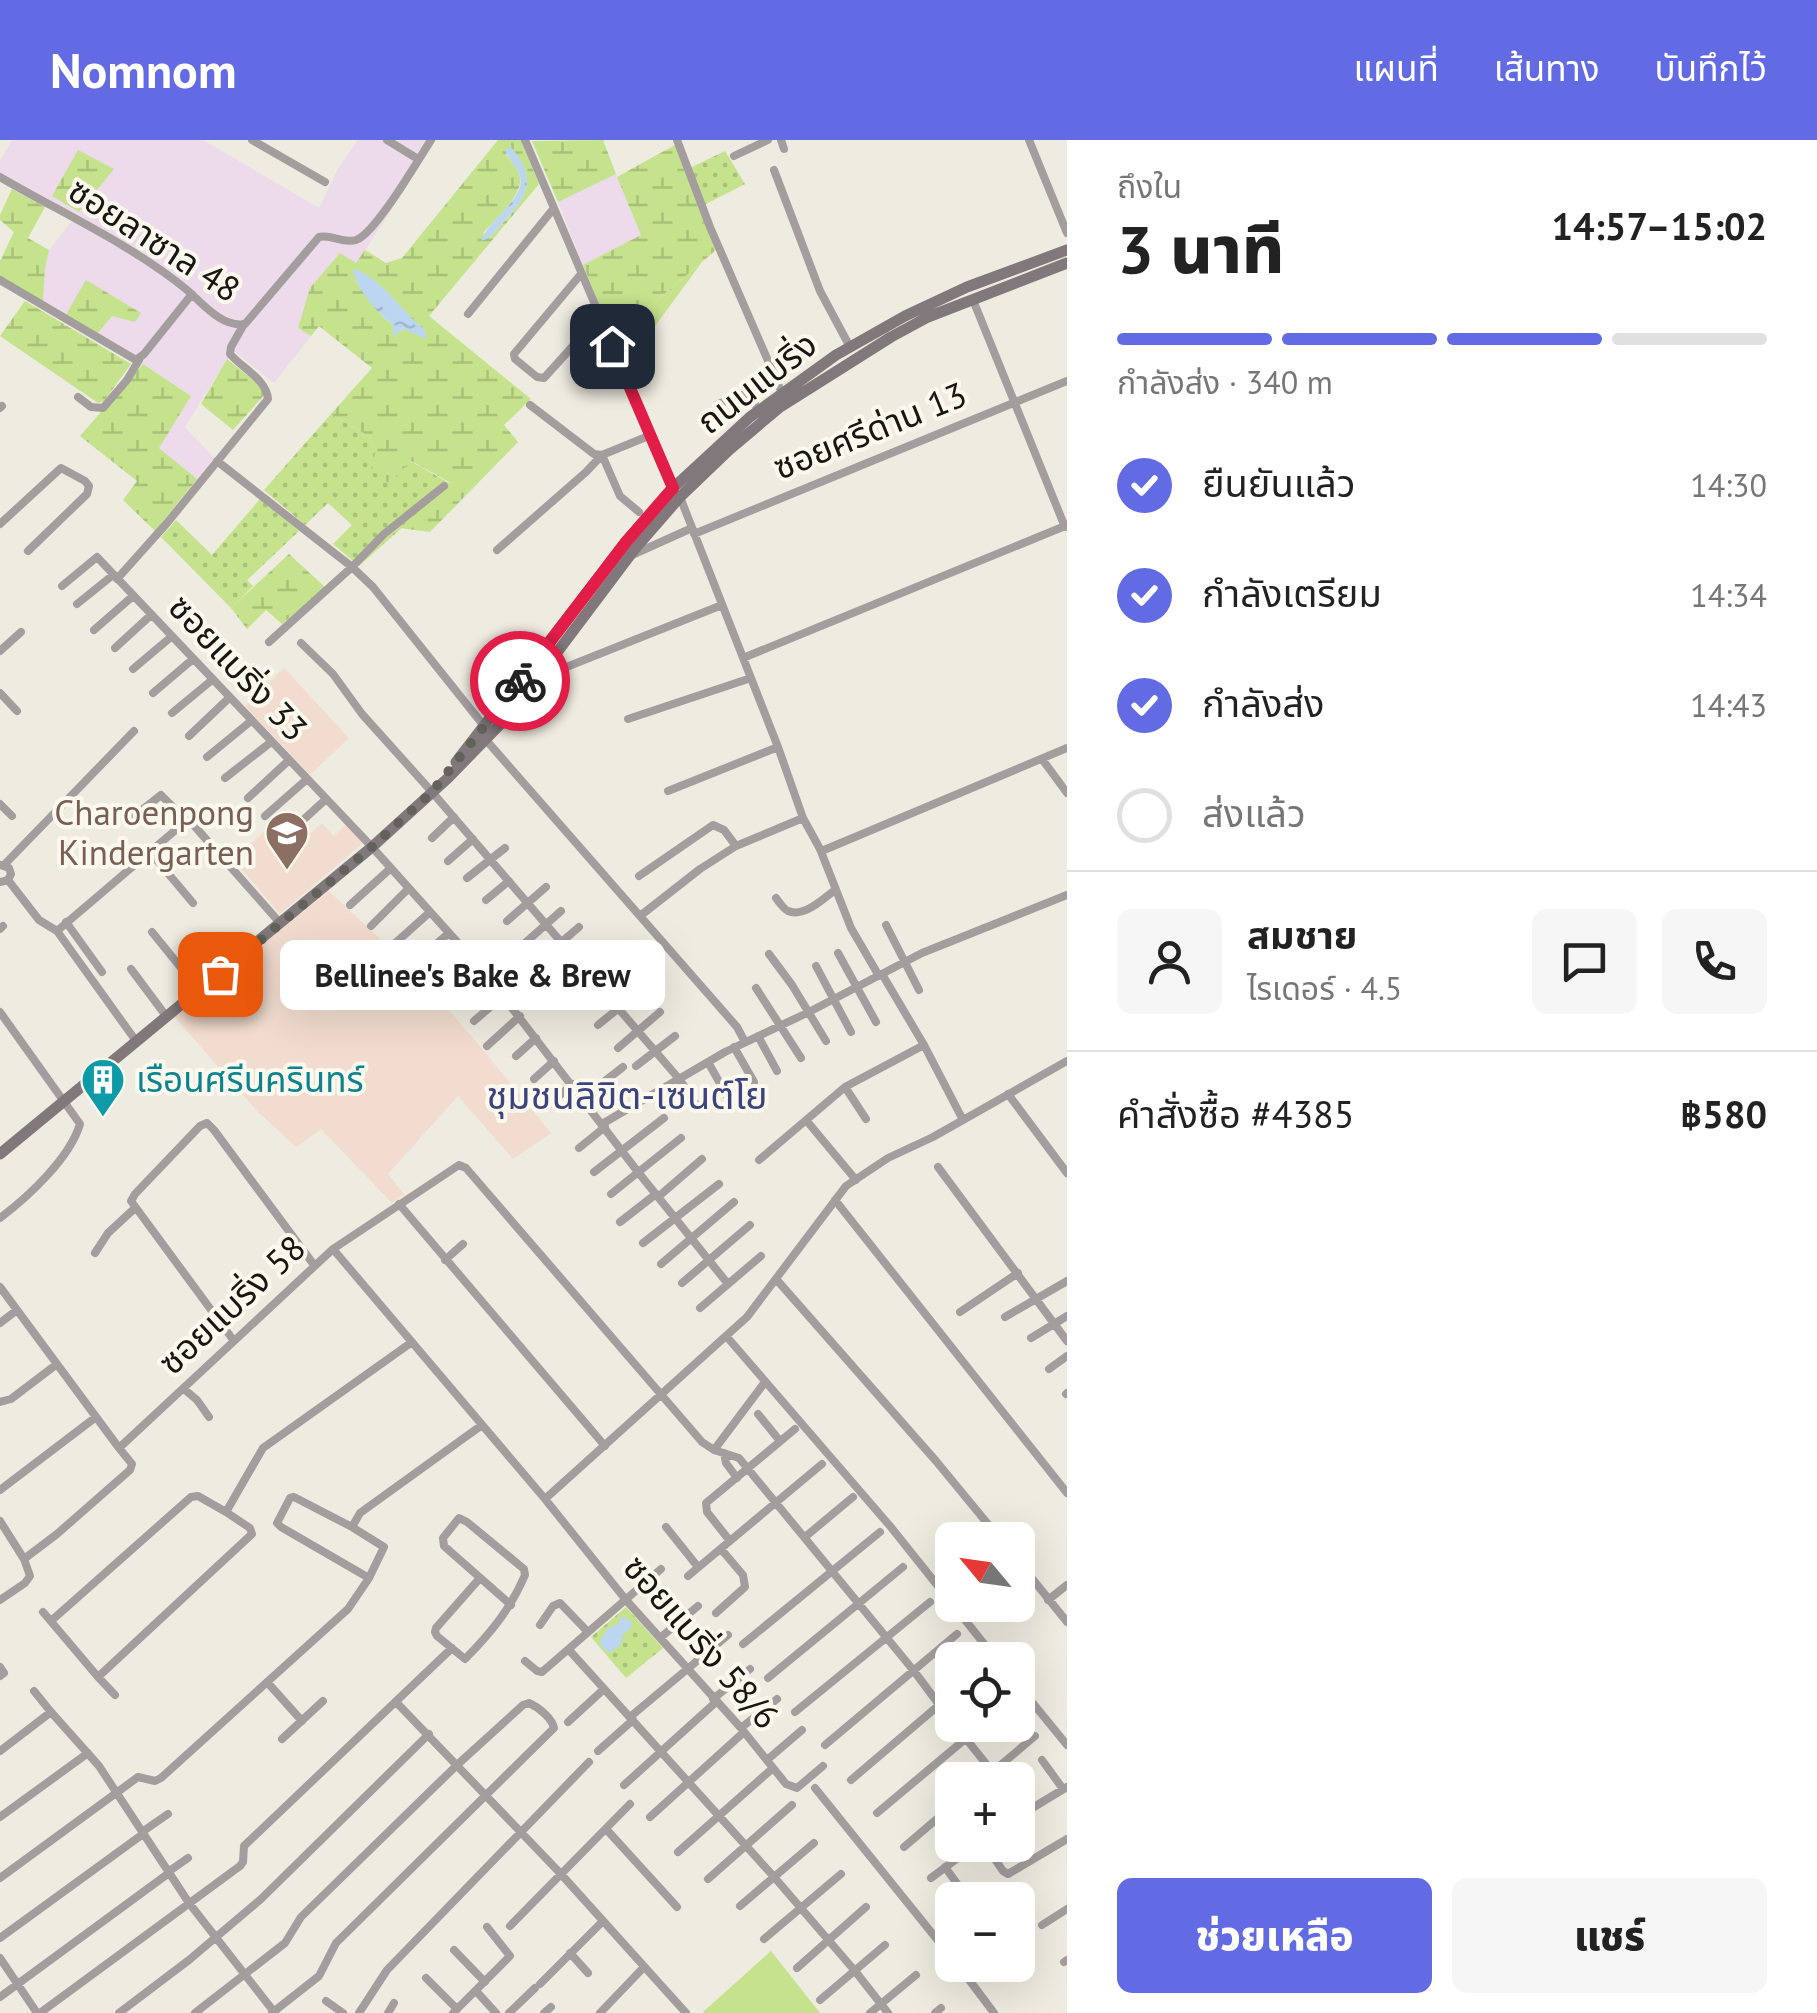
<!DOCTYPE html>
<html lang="th">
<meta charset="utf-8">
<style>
body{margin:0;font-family:"PT Sans","Noto Sans Thai",sans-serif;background:#f6f6f6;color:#222;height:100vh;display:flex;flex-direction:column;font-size:38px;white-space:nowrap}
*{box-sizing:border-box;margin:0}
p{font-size:32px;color:#767676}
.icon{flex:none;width:55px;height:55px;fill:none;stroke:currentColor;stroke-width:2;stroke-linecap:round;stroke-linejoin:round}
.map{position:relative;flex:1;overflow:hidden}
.side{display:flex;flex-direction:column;background:#fff;width:750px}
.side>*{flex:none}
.needle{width:65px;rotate:299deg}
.fabs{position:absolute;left:935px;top:1382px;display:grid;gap:20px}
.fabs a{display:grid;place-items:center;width:100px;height:100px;border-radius:15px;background:#fff;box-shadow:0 10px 40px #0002;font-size:50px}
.pin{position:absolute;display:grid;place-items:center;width:85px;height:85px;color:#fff;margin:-42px;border-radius:20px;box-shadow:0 5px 15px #0006}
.courier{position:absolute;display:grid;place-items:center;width:100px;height:100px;margin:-50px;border:8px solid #e11d48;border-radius:50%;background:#fff;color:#222;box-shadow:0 2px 12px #0007}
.bubble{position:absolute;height:70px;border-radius:15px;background:#fff;box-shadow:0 10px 40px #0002;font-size:32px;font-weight:800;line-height:70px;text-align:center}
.overview em{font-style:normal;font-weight:800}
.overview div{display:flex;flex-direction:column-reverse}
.overview{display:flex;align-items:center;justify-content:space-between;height:170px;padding:0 50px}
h1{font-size:65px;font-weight:800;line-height:75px}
.bar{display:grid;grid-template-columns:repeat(4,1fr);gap:15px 10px;align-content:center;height:120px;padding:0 50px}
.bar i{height:12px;border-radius:8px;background:#e0e0e0}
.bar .current{background:#636be4}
.bar p{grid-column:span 4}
.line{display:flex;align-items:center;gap:25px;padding:0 50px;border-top:2px solid #e0e0e0}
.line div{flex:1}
.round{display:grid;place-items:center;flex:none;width:105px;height:105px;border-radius:15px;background:#f6f6f6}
ol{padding:0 50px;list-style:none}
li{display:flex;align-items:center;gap:30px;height:110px}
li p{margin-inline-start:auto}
li .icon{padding:10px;border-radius:50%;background:#636be4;color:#fff;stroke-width:4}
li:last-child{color:#767676}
li i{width:55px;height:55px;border:5px solid #e0e0e0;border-radius:50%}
.cta{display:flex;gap:20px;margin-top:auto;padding:20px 50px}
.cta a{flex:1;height:115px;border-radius:15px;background:#636be4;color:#fff;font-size:40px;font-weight:800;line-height:115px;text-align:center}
.cta a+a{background:#f6f6f6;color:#222}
header{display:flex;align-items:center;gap:60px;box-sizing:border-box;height:140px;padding:0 50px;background:#636be4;color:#fff}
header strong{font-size:48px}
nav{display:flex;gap:55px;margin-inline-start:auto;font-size:35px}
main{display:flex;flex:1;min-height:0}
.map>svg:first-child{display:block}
</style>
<header>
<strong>Nomnom</strong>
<nav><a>แผนที่</a><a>เส้นทาง</a><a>บันทึกไว้</a></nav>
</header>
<main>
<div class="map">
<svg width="1067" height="1873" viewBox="0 0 1067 1873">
<defs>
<pattern id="grass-dots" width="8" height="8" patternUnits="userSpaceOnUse" patternTransform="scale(2.5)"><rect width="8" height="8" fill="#c5e28d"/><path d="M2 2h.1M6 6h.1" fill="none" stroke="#a8c179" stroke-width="1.8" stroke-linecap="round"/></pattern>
<pattern id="forest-crowns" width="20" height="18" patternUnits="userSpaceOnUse" patternTransform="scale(2.5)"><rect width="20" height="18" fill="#c5e28d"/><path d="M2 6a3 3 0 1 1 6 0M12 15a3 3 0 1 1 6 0" fill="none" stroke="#a8c179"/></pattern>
<pattern id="wetland-marsh" width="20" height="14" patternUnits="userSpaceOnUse" patternTransform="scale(2.5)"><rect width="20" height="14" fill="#c5e28d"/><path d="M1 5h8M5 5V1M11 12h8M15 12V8" fill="none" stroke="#a8c179"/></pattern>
<pattern id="water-ripples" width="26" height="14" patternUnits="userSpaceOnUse" patternTransform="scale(2.5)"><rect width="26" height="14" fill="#bcd6f1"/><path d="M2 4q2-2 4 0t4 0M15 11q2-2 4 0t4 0" fill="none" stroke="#a1b7ce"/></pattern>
</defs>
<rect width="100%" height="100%" fill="#eeebe0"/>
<path fill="#eddaeb" d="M12,0H203L319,68L339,27L358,0H436L357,123L298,188L311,196L274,243L234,211L224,224L185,287L214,318L197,339L157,306L191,256L97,194L43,162L45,128L49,110L77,75L0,32V21Z
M616,34L641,95L583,125L558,62Z"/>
<path fill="#f2dccf" d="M284,528L349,598L310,635L245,566Z
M301,682L311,693L322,683L334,696L346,684L363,703L280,774L233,719L271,686L282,698Z
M329,751L410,827L474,899L551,993L513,1019L458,956L388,1034L404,1054L392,1063L321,989L296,1007L258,972L174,876Z"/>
<path fill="url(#grass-dots)" d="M725,11L745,44L704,65L690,28Z
M633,173L640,190L620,209L607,184Z
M331,274L367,295L376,309L389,343L410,321L451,344L359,426L333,404L352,385L328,363L305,385L264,350Z
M260,359L299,391L247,440L253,446L231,468L161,397L176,380L212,415Z
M626,1467L663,1508L626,1538L591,1497Z"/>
<path fill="url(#forest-crowns)" d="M702,122L647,197L640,190L633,173L650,166Z"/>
<path fill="url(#wetland-marsh)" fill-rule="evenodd" d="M498,0H521L539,44L429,176L531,259L504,285L518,302L430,392L400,388L451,343L411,321L389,343L371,330L376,309L367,295L331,274L372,228L319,186L311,196L298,188L310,148L340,113L356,123L365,110L386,123L402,118ZM506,14C512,18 521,24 524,30C537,54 503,81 489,98L483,93C494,82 524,54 520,36C518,29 510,20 506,14ZM355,140L425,190L404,189L394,195L393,185L382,176Z
M603,0L616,34L558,62L532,1Z
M675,5L716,110L650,166L607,184L583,125L641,95L617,37Z
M78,10L114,29L79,72L52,56Z
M12,49L45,67L28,98L49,110L45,128L43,162L0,137V121L14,92L0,80V75Z
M86,140L141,173L135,182L112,176L97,194L65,176Z
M25,161L131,224L104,261L98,263L0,196Z
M227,219L263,248L265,254L233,290L201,264Z
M143,224L191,256L159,308L197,339L155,391L123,360L137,341L80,296Z
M289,414L326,448L282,484L266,470L247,489L231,468Z"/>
<path fill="#c5e28d" d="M771,1811L820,1873H704L703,1872Z"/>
<path fill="url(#water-ripples)" d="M511,7C546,48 516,66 489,98L481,101C487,81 526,59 520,36C518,29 510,20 506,13V9Z
M353,129C379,135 403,173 425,190L426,199L404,189L393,196V185C378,173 356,150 353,129Z
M623,1476L630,1481L632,1487L623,1494L621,1504L610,1513L602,1507L600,1501L608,1488L617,1485Z"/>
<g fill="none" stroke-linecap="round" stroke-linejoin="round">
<path stroke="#a39d9e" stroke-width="8" d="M252,0L325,42
M387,0L418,19
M525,0L673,348
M677,0L710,87L782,253
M781,0L784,9
M1029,0L1067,93
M734,16L768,0
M774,30L820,151L850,207
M0,37C60,72 134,106 187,150C203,164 222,188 245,184L319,97C332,94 342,104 356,100C375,94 418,20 431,0
M581,134L514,214L515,219L537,237L544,238L600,176
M0,140L136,220L144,214L192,154
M973,160L1065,387
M468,174L554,68
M78,257L91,267L103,268L127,240L139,220
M718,264L750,252L758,271
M530,265L594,314L602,315L651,295
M0,268L2,266
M217,321L352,427L373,447L484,586
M680,357L778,607L803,678L820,709L851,788L879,836
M0,384L61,328L85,341L89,346L87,354L28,411
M694,394L1067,241
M497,410L586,332L602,315L620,356L639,372
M632,415L692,388
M117,439L167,383L268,259C267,240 242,228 230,214L231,207L244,184
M62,446L97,417L372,707L485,833L638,1032L728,1144
M77,464L113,435
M94,490L133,456
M269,502L352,427L384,394L444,346
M301,503L333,534L362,574L432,652L680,940L697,966
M115,508L151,475
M0,511L21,492
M743,518L1065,386
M569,526L722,465
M133,529L171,497
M0,553L17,571
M153,553L193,519
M172,573L212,540
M628,579L751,538
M189,596L229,558
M486,600L737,887L745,902
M207,617L251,581
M1042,619L1067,653
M225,638L271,602
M668,651L778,607
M248,658L288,621
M0,664L12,676
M265,676L306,640
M132,678L161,655L187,681
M290,692L325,660
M432,698L454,677
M820,709L824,710L1067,608
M150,712L193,763
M448,721L473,699
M4,725L134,591
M639,736L713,685L724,690L736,706
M467,738L505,708
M8,740L39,780L57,791
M0,742L8,740L11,734L9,728L1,725
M776,758C778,761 785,770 788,771C804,778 824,758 835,750
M486,760L509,741
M350,765L391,728
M640,776L700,729L736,706L803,678
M507,781L546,747
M66,782L102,832
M886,785L919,850
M371,786L409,748
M0,789L3,786
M152,792L199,850
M392,806L430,772
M515,812L561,771
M838,813L876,882
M769,814L792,845L826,901
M543,818L579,787
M413,824L449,793
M816,826L851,892
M131,829L166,876
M882,834L924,905L963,980
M488,836L506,821
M439,839L468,814
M564,842L602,808
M600,848L613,837
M756,848L801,918
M456,860L485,833
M581,863L599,848
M0,872L80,984C70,1018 28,1057 0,1078
M474,881L503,856
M598,885L641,850
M758,896L777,931
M136,901L57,791L185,682L190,681L280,783
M487,906L520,876
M734,907L754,942
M618,908L660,872
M516,916L536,898
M708,922L727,956
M636,926L675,896
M534,939L554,921
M845,947L866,979
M1008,954L1067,1033
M583,958L623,927
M546,967L573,944
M806,980L856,1040
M602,984L725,912L807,873L922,813L1067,755
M579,1008L605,987
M759,1020L845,947L924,905
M938,1027L1067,1201
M594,1032L664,978
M611,1054L681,998
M658,1057L702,1019
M835,1060L1067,1353
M399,1064L605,1306
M620,1082L656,1054
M643,1103L719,1044
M333,1109L459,1025L466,1028L702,1302L714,1310L739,1318L914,1531L952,1582
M95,1113L108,1093L135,1068
M445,1120L463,1104
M661,1124L734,1062
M776,1139L936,1321L1001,1400
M682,1143L750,1085
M0,1147L119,1308L333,1109L545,1359L626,1460L741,1588L786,1644L797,1648L823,1626
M700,1168L761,1116
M960,1172L1018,1133
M1005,1177L1067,1141
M0,1183L17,1170
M727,1197L890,1386L997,1520
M1031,1198L1067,1176
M234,1201L131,1061L135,1054L200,986L207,983L214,990L314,1125
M1049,1229L1067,1216
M184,1249L197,1260L209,1277
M1066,1254L1067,1253
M0,1262L11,1259L57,1224
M758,1274L780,1301
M714,1310L765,1242
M724,1313L726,1323L737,1338
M0,1350L96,1277
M545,1359L747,1177L846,1046L888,1018L933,997L1067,921
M0,1381L24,1419L30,1436L25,1443L0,1460
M352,1387L294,1357L290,1358L277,1383L281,1387L369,1438
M666,1387L698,1427
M805,1397L853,1357
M730,1401L707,1372L706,1363L795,1289
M24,1419L57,1394L130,1330L132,1324L119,1308
M1018,1421L1067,1482
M688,1436L822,1324
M480,1438L436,1488L435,1492L437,1496L465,1519C491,1493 511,1468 525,1435L524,1429L467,1382L459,1378L443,1398L444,1406L511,1465
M1048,1460L1067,1445
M43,1472L98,1537
M716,1473L745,1447L743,1435L721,1409
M51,1481L191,1357L198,1356L226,1372
M540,1485L553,1466L560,1463L588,1492
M660,1498L698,1466
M743,1504L880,1392
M569,1510L775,1738L855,1831L888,1873
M525,1521L537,1531L542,1532L661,1429
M0,1527L4,1533L0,1536
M768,1538L903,1427
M267,1542L302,1581
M1018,1545L1067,1605
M34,1551L51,1572
M115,1555L98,1537L252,1394L250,1388L226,1372L263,1308L412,1202
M713,1559L750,1529
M396,1562L560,1733L686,1873
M795,1572L930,1462
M630,1577L728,1495
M568,1582L604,1549
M955,1585L999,1640
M741,1588L777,1559
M282,1599L323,1561
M825,1605L957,1494
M0,1611L51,1572L99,1626L189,1763L275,1873
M598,1611L633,1580
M767,1620L802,1590
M1042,1620L1063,1649
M851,1640L952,1554
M983,1640L1035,1596
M624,1645L716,1562
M815,1648L952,1818
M1018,1664L1024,1673L1018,1677
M877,1673L982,1585
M1024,1673L1067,1647
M0,1677L88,1613
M650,1677L744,1592
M606,1689L677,1767
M142,1692L168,1674
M985,1705L1003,1731L1008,1734L1067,1699
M904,1707L952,1666
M678,1712L773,1628
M945,1727L966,1756
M168,1732L188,1718
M0,1738L138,1637L155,1641L161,1638L348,1469L369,1438L384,1407L352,1387L360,1373L482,1285
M931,1738L975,1705
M708,1739L792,1665
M740,1766L814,1703
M1042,1785L1067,1769
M510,1786L630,1664
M0,1798L143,1694
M764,1799L841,1734
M454,1810L485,1842
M570,1813L588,1833
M0,1818L37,1873
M1064,1822L1067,1820
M958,1825L994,1873
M797,1828L866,1767
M426,1838L457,1869
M540,1844L602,1782
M476,1851L496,1873
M0,1857L169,1733
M820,1860L885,1805
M326,1861L343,1873
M40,1873L240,1726L243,1722L244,1706L452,1508
M119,1873L189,1820L261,1759L429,1594
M195,1873L285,1803L301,1777L457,1625L523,1565L529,1563C538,1567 552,1578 554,1588L551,1591L336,1803L319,1836L272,1873
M359,1873L387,1830L589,1622
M388,1873L394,1863
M453,1873L510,1816L487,1787
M509,1873L535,1848
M544,1873L551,1867
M600,1873L644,1827
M870,1873L916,1835
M935,1873L941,1868"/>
<path stroke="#80787a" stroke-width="11" d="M456,622L626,402L673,348L750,277L836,215L905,176L967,147L1067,110
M0,1014L372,707L448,638L513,571L634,410L680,357L729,310L780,267L891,197L928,177L1067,123"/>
</g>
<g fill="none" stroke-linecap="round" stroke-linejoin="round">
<path stroke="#62615b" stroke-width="10" stroke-dasharray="0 18" d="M220,834L372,707L432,652L520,541"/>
<path stroke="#e11d48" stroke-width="12" d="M520,541L626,402L673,348L612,206"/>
</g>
<defs>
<symbol id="school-pin" viewBox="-11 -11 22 30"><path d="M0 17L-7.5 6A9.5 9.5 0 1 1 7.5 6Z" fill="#8d6e63" stroke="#fbf8ee"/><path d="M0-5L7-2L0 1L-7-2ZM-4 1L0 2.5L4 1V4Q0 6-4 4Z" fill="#fff"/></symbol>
<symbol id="building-pin" viewBox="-11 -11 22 30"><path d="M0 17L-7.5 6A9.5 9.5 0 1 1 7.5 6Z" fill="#0f9aa8" stroke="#fbf8ee"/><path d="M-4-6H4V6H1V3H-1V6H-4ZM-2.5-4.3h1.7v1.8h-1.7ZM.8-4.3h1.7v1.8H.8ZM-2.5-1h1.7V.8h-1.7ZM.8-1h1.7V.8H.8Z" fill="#fff"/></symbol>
</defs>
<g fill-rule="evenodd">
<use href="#school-pin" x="262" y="668" width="50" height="68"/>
<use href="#building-pin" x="78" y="915" width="50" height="68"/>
</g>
<g text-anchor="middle" stroke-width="8" stroke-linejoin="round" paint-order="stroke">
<g font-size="35" fill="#171613" stroke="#fbf8ee">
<text transform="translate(154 100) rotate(33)" y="12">ซอยลาซาล 48</text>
<text transform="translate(757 243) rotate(-38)" y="12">ถนนแบริ่ง</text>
<text transform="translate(870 291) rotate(-22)" y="12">ซอยศรีด่าน 13</text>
<text transform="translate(238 528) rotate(47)" y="12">ซอยแบริ่ง 33</text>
<text transform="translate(232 1165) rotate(-43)" y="12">ซอยแบริ่ง 58</text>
<text transform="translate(701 1502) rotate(49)" y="12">ซอยแบริ่ง 58/6</text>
</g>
<g font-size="35" fill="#785e54" stroke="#fbf8ee" text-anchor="end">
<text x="254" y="685">Charoenpong<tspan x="254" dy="40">Kindergarten</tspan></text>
</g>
<g font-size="35" fill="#0d838f" stroke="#fbf8ee" text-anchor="start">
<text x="136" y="952">เรือนศรีนครินทร์</text>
</g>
<g font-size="38" fill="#3c437f" stroke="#fbf8ee">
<text x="627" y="969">ชุมชนลิขิต-เซนต์โย</text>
</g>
</g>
</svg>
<div class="fabs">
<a><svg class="needle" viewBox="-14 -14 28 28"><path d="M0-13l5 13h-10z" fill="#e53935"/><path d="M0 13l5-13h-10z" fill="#767676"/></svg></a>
<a><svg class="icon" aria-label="locate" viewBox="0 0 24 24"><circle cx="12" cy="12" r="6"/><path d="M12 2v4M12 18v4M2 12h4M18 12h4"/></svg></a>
<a>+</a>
<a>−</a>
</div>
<div class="pin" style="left:220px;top:834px;background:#ea580c"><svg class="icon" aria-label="bag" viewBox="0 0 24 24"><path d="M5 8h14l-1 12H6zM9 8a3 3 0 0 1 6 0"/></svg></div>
<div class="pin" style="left:612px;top:206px;background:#1f2937"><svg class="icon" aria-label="home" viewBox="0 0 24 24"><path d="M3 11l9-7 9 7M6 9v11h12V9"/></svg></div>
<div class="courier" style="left:520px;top:541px"><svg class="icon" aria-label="bike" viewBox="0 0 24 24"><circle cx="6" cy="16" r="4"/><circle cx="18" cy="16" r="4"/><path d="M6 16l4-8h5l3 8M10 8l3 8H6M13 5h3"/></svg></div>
<div class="bubble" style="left:280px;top:800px;width:385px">Bellinee's Bake &amp; Brew</div>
</div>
<section class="side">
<div class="overview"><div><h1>3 นาที</h1><p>ถึงใน</p></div><em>14:57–15:02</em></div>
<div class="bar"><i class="current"></i><i class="current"></i><i class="current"></i><i></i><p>กำลังส่ง · 340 m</p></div>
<ol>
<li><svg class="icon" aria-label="check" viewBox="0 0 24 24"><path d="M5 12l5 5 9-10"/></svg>ยืนยันแล้ว<p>14:30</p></li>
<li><svg class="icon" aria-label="check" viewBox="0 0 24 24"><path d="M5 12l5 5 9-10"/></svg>กำลังเตรียม<p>14:34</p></li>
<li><svg class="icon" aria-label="check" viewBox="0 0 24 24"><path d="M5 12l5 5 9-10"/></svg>กำลังส่ง<p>14:43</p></li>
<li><i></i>ส่งแล้ว</li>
</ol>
<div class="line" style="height:180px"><a class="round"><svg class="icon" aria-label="person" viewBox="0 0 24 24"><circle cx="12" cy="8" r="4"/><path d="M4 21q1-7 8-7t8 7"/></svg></a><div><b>สมชาย</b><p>ไรเดอร์ · 4.5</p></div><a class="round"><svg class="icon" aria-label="chat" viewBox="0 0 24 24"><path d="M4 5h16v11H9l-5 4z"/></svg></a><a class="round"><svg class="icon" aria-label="phone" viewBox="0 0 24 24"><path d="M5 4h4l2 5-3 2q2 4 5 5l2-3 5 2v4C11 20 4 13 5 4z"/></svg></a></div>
<div class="line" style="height:130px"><div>คำสั่งซื้อ #4385</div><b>฿580</b></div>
<div class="cta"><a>ช่วยเหลือ</a><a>แชร์</a></div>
</section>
</main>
